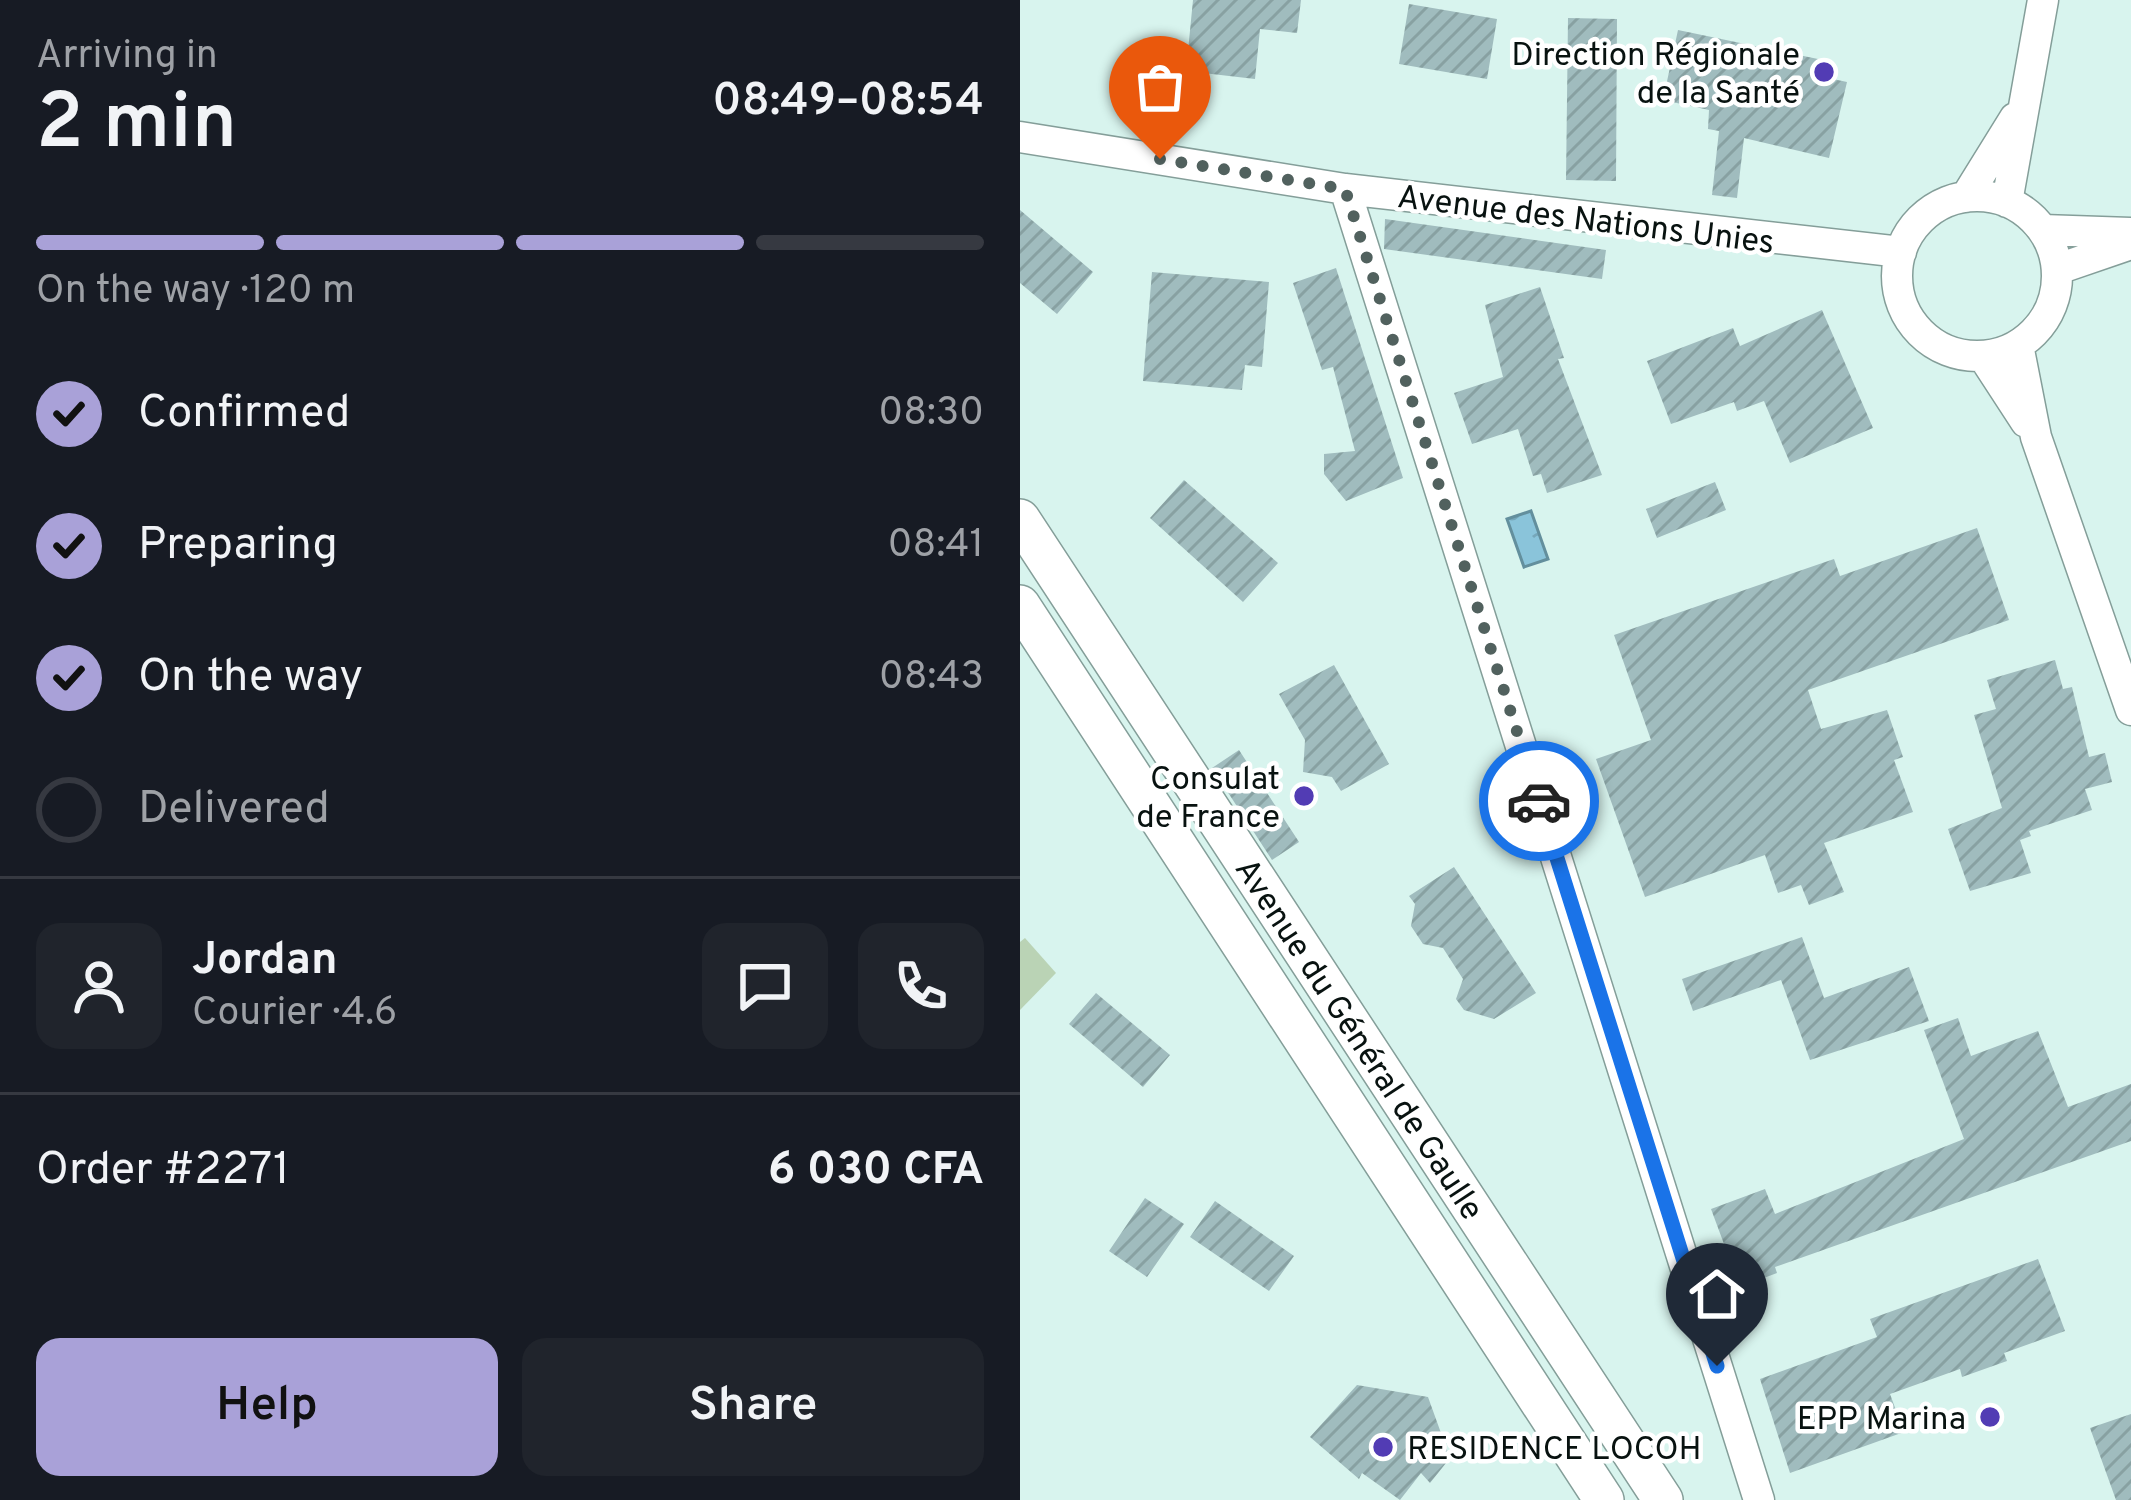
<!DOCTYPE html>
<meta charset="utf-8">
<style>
body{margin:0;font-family:Overpass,sans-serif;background:#20242c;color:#f1f3f6;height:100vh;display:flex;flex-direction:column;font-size:45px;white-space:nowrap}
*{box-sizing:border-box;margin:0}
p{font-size:39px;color:#9ea1a6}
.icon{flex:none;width:66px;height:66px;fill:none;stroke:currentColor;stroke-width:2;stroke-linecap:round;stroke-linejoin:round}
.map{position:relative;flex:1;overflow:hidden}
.side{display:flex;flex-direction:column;background:#171b24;width:1020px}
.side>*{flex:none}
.pin{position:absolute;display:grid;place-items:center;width:102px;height:102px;color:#fff;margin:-123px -51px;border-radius:50% 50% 50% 0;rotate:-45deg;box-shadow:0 0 12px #0007}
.pin .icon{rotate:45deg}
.courier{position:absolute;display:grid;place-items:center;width:120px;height:120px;margin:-60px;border:9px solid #1a73e8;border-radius:50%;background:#fff;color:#222;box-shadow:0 3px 15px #0007}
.headline em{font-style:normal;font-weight:600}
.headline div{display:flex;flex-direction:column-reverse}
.headline{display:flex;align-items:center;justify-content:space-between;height:204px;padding:0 36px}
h1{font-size:78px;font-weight:600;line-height:90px}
.bar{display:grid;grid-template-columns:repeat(4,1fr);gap:18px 12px;align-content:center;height:144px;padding:0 36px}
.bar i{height:15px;border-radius:9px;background:#363941}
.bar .on{background:#a9a1d8}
.bar p{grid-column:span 4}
.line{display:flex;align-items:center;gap:30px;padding:0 36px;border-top:3px solid #363941}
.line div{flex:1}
.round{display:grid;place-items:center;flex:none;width:126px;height:126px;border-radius:24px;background:#20242c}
ol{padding:0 36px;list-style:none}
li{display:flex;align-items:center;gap:36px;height:132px}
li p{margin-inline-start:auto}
li .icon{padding:12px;border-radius:50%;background:#a9a1d8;color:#111;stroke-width:4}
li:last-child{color:#9ea1a6}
li i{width:66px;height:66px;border:6px solid #363941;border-radius:50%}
.cta{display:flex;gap:24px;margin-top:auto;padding:24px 36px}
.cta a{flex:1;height:138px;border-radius:24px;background:#a9a1d8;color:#111;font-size:48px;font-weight:600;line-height:138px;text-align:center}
.cta a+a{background:#20242c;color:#f1f3f6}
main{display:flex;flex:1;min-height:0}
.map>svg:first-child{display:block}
</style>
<main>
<section class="side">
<div class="headline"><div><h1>2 min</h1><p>Arriving in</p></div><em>08:49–08:54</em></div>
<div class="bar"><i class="on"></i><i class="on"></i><i class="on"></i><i></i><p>On the way · 120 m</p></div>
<ol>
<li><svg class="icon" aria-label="check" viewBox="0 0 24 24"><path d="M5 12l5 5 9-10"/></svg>Confirmed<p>08:30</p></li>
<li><svg class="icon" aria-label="check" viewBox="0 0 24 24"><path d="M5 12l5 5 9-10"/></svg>Preparing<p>08:41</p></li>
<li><svg class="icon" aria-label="check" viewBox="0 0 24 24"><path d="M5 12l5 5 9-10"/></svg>On the way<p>08:43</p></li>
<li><i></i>Delivered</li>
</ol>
<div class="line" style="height:216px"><a class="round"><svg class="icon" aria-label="person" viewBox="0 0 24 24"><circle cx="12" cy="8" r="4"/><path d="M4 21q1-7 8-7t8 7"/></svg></a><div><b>Jordan</b><p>Courier · 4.6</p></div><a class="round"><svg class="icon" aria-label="chat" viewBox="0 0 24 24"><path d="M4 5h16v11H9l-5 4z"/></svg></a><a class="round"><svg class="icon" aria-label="phone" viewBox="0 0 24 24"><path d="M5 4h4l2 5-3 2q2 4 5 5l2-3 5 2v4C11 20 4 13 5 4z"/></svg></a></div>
<div class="line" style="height:156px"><div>Order #2271</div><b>6 030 CFA</b></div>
<div class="cta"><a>Help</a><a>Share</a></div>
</section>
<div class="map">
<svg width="1111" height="1500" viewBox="0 0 1111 1500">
<defs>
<pattern id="water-ripples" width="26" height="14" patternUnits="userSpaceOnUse" patternTransform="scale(3)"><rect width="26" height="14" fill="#8ac4da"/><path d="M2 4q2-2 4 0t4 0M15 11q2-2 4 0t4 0" fill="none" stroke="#76a7ba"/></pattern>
<pattern id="building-hatch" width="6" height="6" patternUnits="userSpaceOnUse" patternTransform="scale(3)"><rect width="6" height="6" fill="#a0bcbe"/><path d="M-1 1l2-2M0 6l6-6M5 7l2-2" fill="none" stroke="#88a1a2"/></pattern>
</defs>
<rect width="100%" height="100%" fill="#d8f4ee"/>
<path fill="#bad3b5" d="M5,938L36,973L0,1010V942Z"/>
<path fill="url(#water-ripples)" stroke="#638f9d" stroke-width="3" d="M511,511L528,559L504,567L487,519Z"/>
<path fill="url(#building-hatch)" d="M173,0H281L277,33L240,29L235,79L166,71Z
M389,4L477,19L467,79L379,64Z
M548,18L597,19L596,181L546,180Z
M658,30L798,59L794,75L827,82L809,158L724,138L717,198L692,195L699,131L688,129L689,110L643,100Z
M0,210L73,272L37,314L0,283Z
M365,219L586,250L582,279L364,249Z
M316,268L383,478L326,501L304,474V454L335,451L313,367L302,370L273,283Z
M132,272L249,282L242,367L225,365L222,390L123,381Z
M520,287L544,358L538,359L582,475L527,493L521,474L513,476L498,429L452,444L434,393L483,377L465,305Z
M802,310L853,428L770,463L744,401L717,411L714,402L651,424L627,361L713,328L720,346Z
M164,480L258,563L223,602L130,518Z
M695,482L706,510L637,538L626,509Z
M957,528L989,620L788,690L801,729L867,710L883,757L874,760L893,812L804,843L824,892L789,905L781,885L758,893L745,855L625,897L576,759L631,740L594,635L814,559L820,576Z
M1035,660L1043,689L1052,687L1069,757L1085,753L1092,782L1065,789L1072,810L1009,831L1011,836L1000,840L1011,873L950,891L928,829L982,808L954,715L976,709L967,680Z
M314,665L369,764L321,791L312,777L283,772L285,740L259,694Z
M219,750L279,842L252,860L192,768Z
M434,867L516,993L474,1019L444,1010L436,999L443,979L423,948L403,944L391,926L395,904L389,896Z
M782,937L804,998L889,967L909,1021L790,1060L761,980L673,1011L662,979Z
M76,993L150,1055L123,1087L49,1024Z
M938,1018L951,1056L1018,1031L1048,1107L1111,1084V1141L755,1267L757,1273L720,1287L691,1209L745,1189L755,1214L944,1139L904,1030Z
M125,1198L164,1224L127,1277L89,1251Z
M195,1201L274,1256L249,1291L170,1237Z
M1018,1259L1045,1331L984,1353L987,1361L942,1377L940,1369L870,1394L884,1432L770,1473L740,1379L857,1337L850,1319Z
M337,1385L408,1397L430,1458L410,1483L401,1473L380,1500L342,1473L339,1479L290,1437Z
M1111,1414V1500H1096L1070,1428Z"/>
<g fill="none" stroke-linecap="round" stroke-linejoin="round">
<defs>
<path id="minor" d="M0,137L325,189L881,252
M325,189L739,1500
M877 276a80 80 0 1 1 160 0a80 80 0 1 1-160 0Z
M946,197L995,118
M987,202L1023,0
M1023,230L1111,233
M1038,269L1111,244
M998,345L1016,437L1111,710
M963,356L1006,422"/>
<g id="tertiary">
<path id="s1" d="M0,519L643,1500"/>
<path d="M0,605L584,1500"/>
</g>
</defs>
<use href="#minor" stroke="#849e99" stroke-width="33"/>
<use href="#tertiary" stroke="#849e99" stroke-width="42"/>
<use href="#minor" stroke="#fff" stroke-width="30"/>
<use href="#tertiary" stroke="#fff" stroke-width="39"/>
</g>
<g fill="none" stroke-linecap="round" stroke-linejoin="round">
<path stroke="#51615e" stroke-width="12" stroke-dasharray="0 21.6" d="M140,159L325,189L519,801"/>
<path stroke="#1a73e8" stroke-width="15" d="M519,801L697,1366"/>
</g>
<g fill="#523cb4" stroke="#fff" stroke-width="4.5">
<circle cx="804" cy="72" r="12"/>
<circle cx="284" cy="796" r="12"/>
<circle cx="970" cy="1417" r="12"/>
<circle cx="363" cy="1447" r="12"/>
</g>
<g text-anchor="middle" stroke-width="9" stroke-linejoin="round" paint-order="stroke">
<g font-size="33" fill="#081210" stroke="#fff" text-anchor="end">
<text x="780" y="65">Direction Régionale<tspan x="780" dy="38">de la Santé</tspan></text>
<text x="260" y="789">Consulat<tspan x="260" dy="38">de France</tspan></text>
<text x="946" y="1429">EPP Marina</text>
<text x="387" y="1459" text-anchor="start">RESIDENCE LOCOH</text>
</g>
<g font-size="33" fill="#081210" stroke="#fff">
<text transform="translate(566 218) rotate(7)" y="12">Avenue des Nations Unies</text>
<text dy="12" stroke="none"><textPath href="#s1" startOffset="621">Avenue du Général de Gaulle</textPath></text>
</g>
</g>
</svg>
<div class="pin" style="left:140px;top:159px;background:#ea580c"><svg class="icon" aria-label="bag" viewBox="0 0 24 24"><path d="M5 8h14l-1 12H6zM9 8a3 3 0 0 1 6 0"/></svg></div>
<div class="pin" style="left:697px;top:1366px;background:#1f2937"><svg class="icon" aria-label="home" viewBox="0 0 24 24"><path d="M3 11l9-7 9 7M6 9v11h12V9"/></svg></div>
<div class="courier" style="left:519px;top:801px"><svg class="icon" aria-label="car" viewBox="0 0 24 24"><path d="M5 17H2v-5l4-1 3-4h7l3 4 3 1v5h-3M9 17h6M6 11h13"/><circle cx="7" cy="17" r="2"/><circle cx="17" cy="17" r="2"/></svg></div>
</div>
</main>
